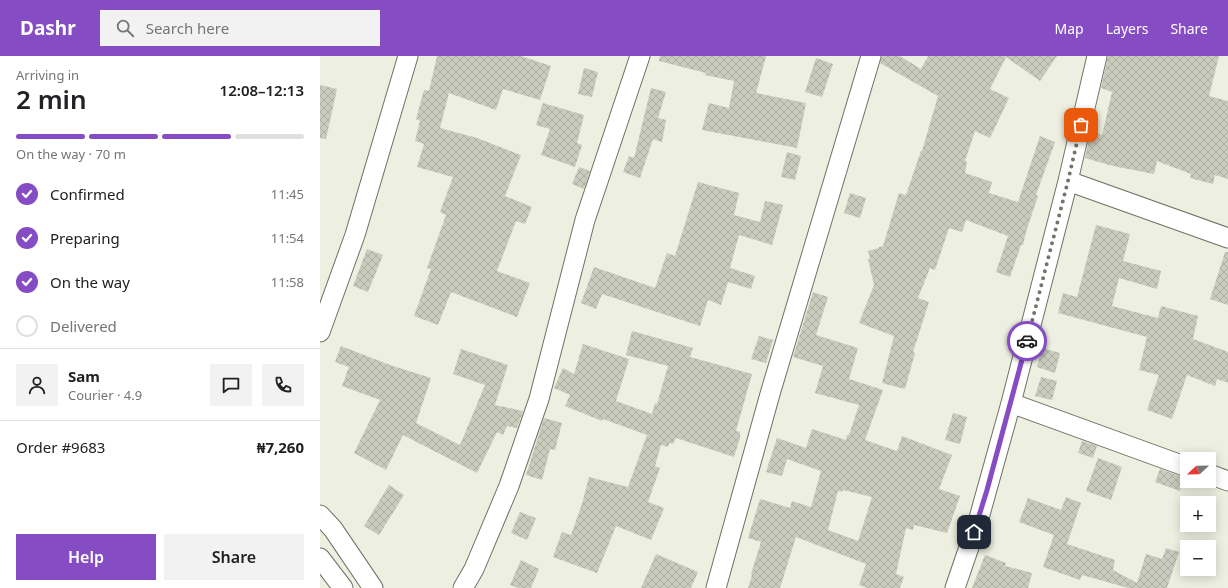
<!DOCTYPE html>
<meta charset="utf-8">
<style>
body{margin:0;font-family:"Noto Sans",sans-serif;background:#f2f2f2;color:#202124;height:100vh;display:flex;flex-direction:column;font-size:15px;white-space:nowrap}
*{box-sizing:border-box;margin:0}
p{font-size:13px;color:#757577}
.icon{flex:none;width:22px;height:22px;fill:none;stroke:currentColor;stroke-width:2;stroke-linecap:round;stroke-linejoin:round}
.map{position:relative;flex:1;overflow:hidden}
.side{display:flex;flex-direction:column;background:#fff;width:320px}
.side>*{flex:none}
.needle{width:26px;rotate:248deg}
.tools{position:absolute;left:860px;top:396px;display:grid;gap:8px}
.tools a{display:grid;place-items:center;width:36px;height:36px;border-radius:0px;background:#fff;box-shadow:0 2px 10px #0003;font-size:20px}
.pin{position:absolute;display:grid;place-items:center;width:34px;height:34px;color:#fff;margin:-17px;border-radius:8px;box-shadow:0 2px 6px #0006}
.courier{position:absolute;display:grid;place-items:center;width:40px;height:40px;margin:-20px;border:3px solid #864cc3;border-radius:50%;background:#fff;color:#222;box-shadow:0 1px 5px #0007}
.summary em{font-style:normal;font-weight:600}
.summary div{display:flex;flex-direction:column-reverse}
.summary{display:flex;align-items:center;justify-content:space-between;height:68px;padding:0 16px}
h1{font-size:26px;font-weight:600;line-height:30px}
.bar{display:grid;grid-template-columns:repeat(4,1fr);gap:6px 4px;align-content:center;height:48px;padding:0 16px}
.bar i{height:5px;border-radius:3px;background:#e0e0e0}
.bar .active{background:#864cc3}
.bar p{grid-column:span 4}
.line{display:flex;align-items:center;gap:10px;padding:0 16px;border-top:1px solid #e0e0e0}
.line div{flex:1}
.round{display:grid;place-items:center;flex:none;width:42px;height:42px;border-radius:0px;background:#f2f2f2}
ol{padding:0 16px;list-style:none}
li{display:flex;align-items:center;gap:12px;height:44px}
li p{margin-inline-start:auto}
li .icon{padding:4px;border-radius:50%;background:#864cc3;color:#fff;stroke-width:4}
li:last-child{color:#757577}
li i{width:22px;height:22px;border:2px solid #e0e0e0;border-radius:50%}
.button{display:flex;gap:8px;margin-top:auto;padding:8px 16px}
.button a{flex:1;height:46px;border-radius:0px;background:#864cc3;color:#fff;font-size:16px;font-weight:600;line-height:46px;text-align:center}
.button a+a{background:#f2f2f2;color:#202124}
header{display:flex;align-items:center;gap:24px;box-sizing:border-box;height:56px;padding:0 20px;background:#864cc3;color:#fff}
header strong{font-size:19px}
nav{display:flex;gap:22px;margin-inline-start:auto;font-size:14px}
.search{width:280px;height:36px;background:#f2f2f2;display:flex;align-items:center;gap:10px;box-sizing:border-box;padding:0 14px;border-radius:0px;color:#757577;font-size:15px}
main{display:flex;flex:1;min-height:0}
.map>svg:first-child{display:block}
</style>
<header>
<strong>Dashr</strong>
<div class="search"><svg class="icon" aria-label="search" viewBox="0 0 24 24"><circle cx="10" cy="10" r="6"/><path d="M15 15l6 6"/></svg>Search here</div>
<nav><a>Map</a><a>Layers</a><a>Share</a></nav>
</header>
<main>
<section class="side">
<div class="summary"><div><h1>2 min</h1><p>Arriving in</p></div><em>12:08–12:13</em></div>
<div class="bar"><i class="active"></i><i class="active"></i><i class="active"></i><i></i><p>On the way · 70 m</p></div>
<ol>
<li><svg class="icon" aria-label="check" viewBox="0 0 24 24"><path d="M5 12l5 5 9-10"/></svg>Confirmed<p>11:45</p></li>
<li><svg class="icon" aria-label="check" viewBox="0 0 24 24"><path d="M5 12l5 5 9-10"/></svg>Preparing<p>11:54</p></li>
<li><svg class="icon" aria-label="check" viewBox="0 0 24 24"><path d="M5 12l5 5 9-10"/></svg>On the way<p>11:58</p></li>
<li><i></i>Delivered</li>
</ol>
<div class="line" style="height:72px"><a class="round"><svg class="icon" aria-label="person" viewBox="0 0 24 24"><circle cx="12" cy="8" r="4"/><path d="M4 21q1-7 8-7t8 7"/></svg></a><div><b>Sam</b><p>Courier · 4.9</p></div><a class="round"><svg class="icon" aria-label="chat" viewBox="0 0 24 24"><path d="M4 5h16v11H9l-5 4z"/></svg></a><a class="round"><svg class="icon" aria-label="phone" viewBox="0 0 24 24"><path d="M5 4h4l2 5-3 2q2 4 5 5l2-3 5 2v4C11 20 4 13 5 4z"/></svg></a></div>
<div class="line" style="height:52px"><div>Order #9683</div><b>₦7,260</b></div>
<div class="button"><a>Help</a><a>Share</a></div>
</section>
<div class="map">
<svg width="908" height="532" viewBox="0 0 908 532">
<defs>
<pattern id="building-cross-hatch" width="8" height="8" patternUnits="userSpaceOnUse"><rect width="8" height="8" fill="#c9cbbc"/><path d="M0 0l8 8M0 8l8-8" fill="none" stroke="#adafa2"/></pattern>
</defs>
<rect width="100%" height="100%" fill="#edefe0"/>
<path fill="url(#building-cross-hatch)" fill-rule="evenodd" d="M117,0H201L231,10L220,44L183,33L176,54L129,37L120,72L157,82L201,99L185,140L212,151L205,168L196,165L177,215L210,227L197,261L131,236L118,269L94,260L111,213L107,212L126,159L120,156L133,121L97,111L104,88L95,85L100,65L96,63L104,34L109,35Z
M340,0H446L436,37L486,47L477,92L382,74L389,47L409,52L414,25L385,19L386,17L339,5Z
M562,0H580L601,13L608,0H737L720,25L686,1L670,33L689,42L670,82L655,75L645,105L647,106L645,117L672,126L669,137L698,146L720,80L735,86L716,139L718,140L706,176L703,189H701L690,221L676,216L688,180L646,164L642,176L629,172L615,214L610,212L598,242L609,246L593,296L595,297L585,333L562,327L574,280L539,267L554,229L548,203H550L548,195L559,192V191L563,190L579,137L586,139L601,95H602L618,40L560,7Z
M788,0H899L889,40L908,45V123L895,119L893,128L870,122L871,118L837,105L834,118L793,110L765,102L771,75L782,79L792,36L781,32Z
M496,2L513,8L502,41L485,36Z
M264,12L278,16L272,41L258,38Z
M0,29L17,33L6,83L0,82Z
M331,32L346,36L338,62L346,64L342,86L333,83L320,122L303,116L309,100L314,102Z
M223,47L264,59L257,87L262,89L255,111L221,99L230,73L216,69Z
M467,96L481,100L475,124L461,121Z
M259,111L270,115L264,133L252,128Z
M378,126L419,137L414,159L440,166L445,145L463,149L452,189L419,179L410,212L435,220L431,233L408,226L401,249L388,244L380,270L282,238L276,253L261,247L274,211L335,232L347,197L355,200Z
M530,137L546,142L540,162L524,157Z
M776,169L810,178L803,205L841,215L837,233L799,222L792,250L838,262L841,250L878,260L873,283L908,296V327L897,323L895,330L867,319L852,363L827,354L839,319L819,314L827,281L738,257L743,237L757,241Z
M47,193L63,199L48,236L33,230Z
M905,196H908V249L890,243Z
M493,236L508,241L496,279L538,292L529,323L563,334L545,384L577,395L582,380L632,399L619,433L640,440L627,477L594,469L593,474L586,472L576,518L584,521L580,532H547L539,529L546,508L476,481L460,532H428L432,519L431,518L441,486L428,482L440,443L470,452L472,445L491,451L501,415L467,403L462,420L446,416L457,382L486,392L492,373L526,384L527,379H529L539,349L495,337L503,310L473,301ZM523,434L552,441L538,485L508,474L518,435L522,436Z
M312,275L373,292L370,301L432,318L416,375L420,376V382L414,401L356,382L353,388L349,387L348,391L341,389L335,410L340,412L328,446L344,452L331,484L296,470L277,517L233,501L242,476L251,479L262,448L269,421L308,431L327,379L283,363L282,365L245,350L250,339L234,332L243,312L254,318L263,288L309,303L296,345L332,358L335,347L337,348L348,310L306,299Z
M439,280L453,284L446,307L431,303Z
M21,290L70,309L111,322L96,367L140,389L165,329L133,318L141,293L188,309L175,349L203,355L197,372L187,370L183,379L177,376L157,417L83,379L66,414L34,397L60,344L22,330L29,311L15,306Z
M722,292L740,297L735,317L717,311Z
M721,321L737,325L732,344L715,340Z
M633,357L647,361L640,388L625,384Z
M224,362L242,367L235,394L230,393L222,424L206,419Z
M762,385L777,390L773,402L758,397Z
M778,402L802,411L791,444L766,435Z
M840,413L865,422L860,435L835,426Z
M69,429L84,439L59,479L44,470Z
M746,441L761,447L747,488L795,504L793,514L817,527L826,498L842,503L846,492L859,496L847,532H808L762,519L760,524L723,511L734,479L699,466L708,442L741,454Z
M200,456L216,462L207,484L191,477Z
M336,498L378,516L371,532H321Z
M665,499L686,507L685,510L712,517L708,532H652Z
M201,504L219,513L211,532H198L190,529Z"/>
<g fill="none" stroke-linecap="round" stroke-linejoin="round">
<defs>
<path id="minor" d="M748,125L908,182
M0,276L35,179L88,0
M691,347L867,411
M889,418L908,425
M0,459L13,473L53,532
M0,502L23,532
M143,532L154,513L189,430L219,343L265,164L320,0
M396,532L450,338L551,0
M635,532L659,462L691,347L748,125L777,0"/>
</defs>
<use href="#minor" stroke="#6f7163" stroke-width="21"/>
<use href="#minor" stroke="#fff" stroke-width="19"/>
</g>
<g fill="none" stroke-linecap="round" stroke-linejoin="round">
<path stroke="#73746b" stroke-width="4" stroke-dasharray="0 7.2" d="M707,285L748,125L761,69"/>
<path stroke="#864cc3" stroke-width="5" d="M654,476L667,434L707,285"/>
</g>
</svg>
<div class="tools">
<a><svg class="needle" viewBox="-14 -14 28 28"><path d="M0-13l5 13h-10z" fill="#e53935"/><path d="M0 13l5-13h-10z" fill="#757577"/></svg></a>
<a>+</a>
<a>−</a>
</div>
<div class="pin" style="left:761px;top:69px;background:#ea580c"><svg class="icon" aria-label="bag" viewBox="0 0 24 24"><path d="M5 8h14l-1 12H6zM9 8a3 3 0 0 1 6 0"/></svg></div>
<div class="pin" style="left:654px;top:476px;background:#1f2937"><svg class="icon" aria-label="home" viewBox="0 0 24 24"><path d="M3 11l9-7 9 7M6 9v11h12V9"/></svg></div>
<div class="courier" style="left:707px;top:285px"><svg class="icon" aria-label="car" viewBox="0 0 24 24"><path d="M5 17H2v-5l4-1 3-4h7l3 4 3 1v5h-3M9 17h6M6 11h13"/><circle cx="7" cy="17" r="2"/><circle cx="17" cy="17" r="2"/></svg></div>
</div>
</main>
